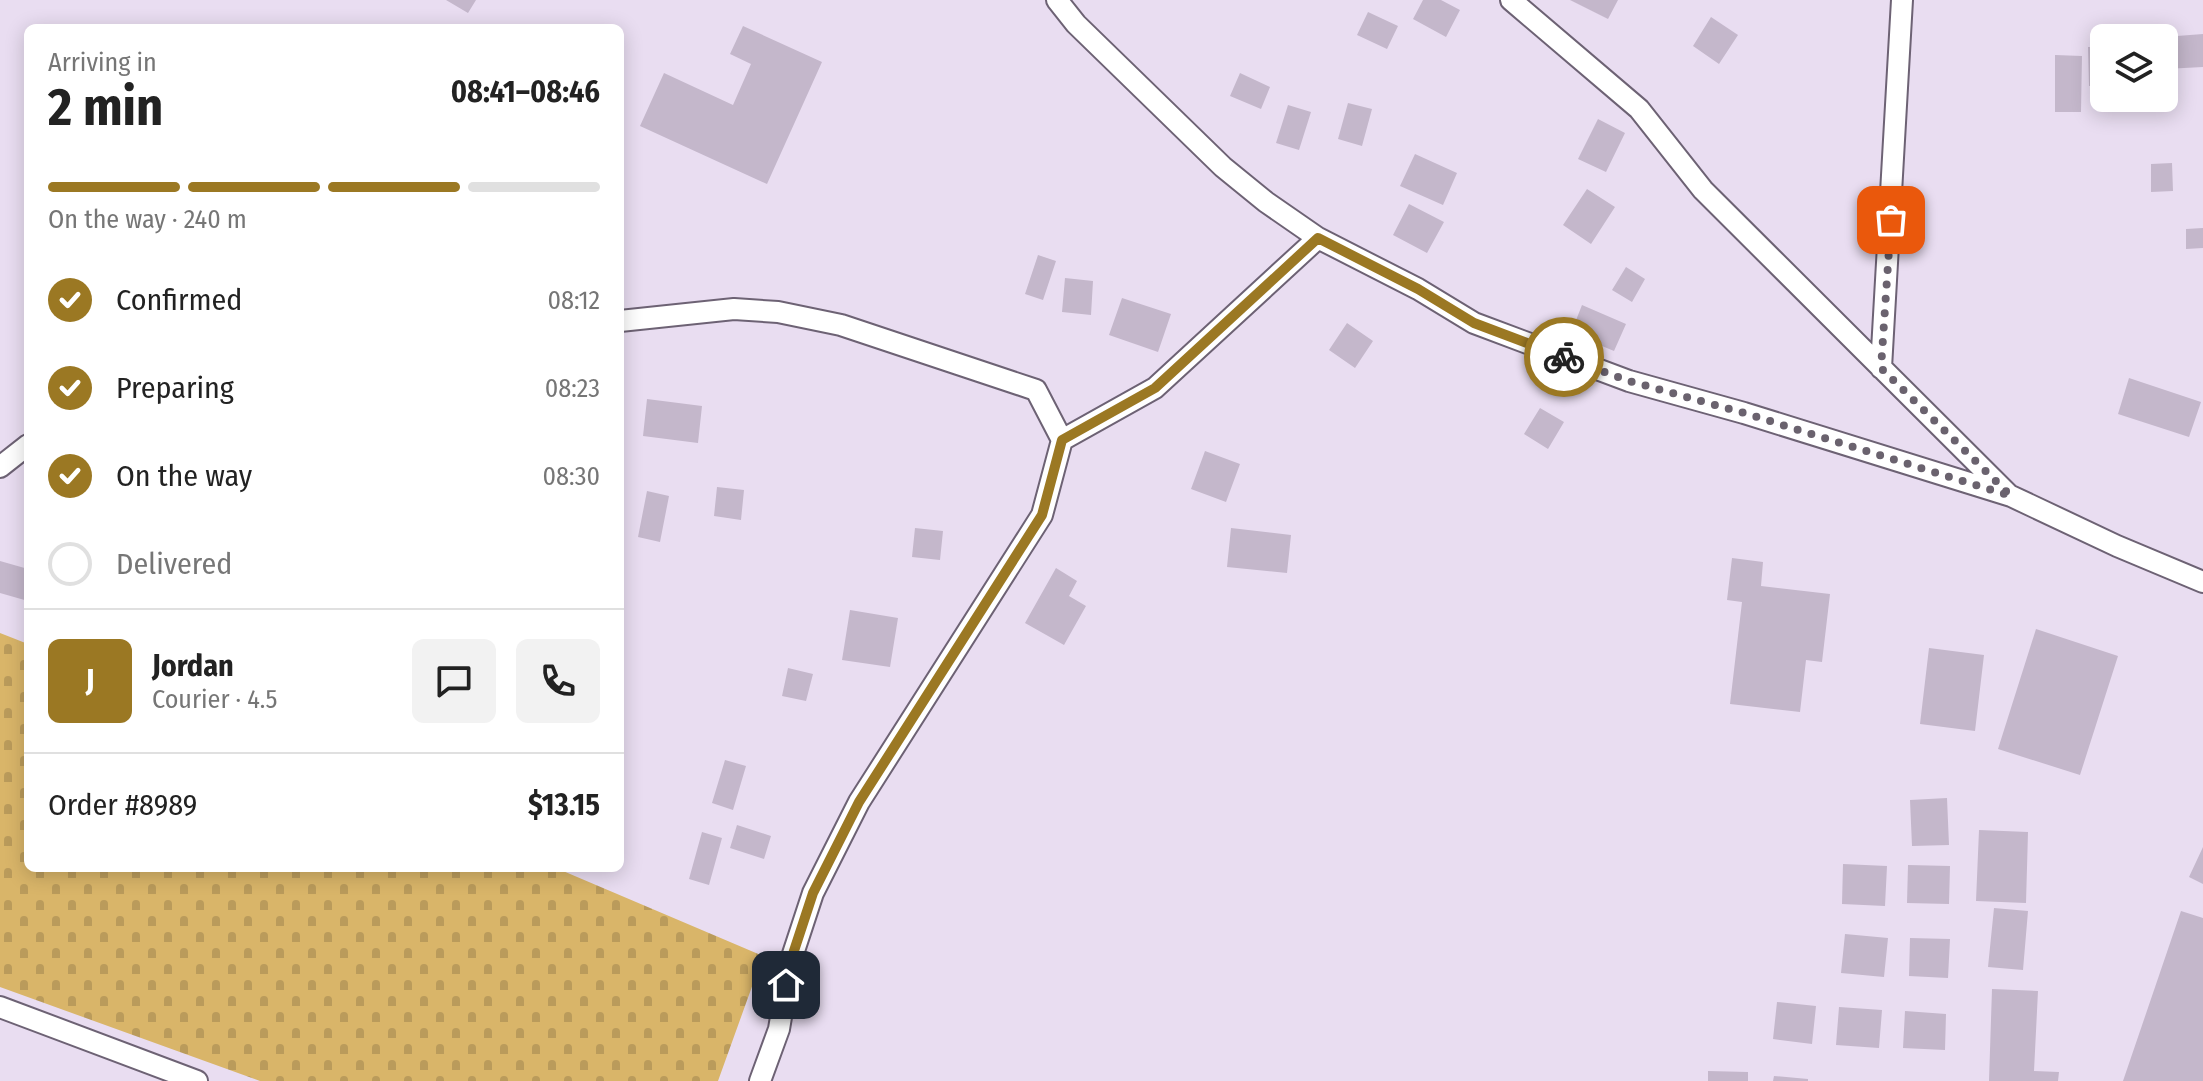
<!DOCTYPE html>
<meta charset="utf-8">
<style>
body{margin:0;font-family:"Fira Sans Condensed",sans-serif;background:#f2f2f2;color:#222;height:100vh;display:flex;flex-direction:column;font-size:30px;white-space:nowrap}
*{box-sizing:border-box;margin:0}
p{font-size:26px;color:#767676}
.icon{flex:none;width:44px;height:44px;fill:none;stroke:currentColor;stroke-width:2;stroke-linecap:round;stroke-linejoin:round}
.map{position:relative;flex:1;overflow:hidden}
.side{position:absolute;left:24px;top:24px;width:600px;height:848px;display:flex;flex-direction:column;background:#fff;border-radius:12px;box-shadow:0 4px 20px #0003}
.side>*{flex:none}
.controls{position:absolute;left:2090px;top:24px;display:grid;gap:16px}
.controls a{display:grid;place-items:center;width:88px;height:88px;border-radius:12px;background:#fff;box-shadow:0 4px 20px #0003;font-size:40px}
.pin{position:absolute;display:grid;place-items:center;width:68px;height:68px;color:#fff;margin:-34px;border-radius:16px;box-shadow:0 4px 12px #0006}
.courier{position:absolute;display:grid;place-items:center;width:80px;height:80px;margin:-40px;border:6px solid #9b7823;border-radius:50%;background:#fff;color:#222;box-shadow:0 2px 10px #0007}
.summary em{font-style:normal;font-weight:700}
.summary div{display:flex;flex-direction:column-reverse}
.summary{display:flex;align-items:center;justify-content:space-between;height:136px;padding:0 24px}
h1{font-size:52px;font-weight:700;line-height:60px}
.bar{display:grid;grid-template-columns:repeat(4,1fr);gap:12px 8px;align-content:center;height:96px;padding:0 24px}
.bar i{height:10px;border-radius:6px;background:#e0e0e0}
.bar .active{background:#9b7823}
.bar p{grid-column:span 4}
.line{display:flex;align-items:center;gap:20px;padding:0 24px;border-top:2px solid #e0e0e0}
.line div{flex:1}
.round{display:grid;place-items:center;flex:none;width:84px;height:84px;border-radius:12px;background:#f2f2f2}
ol{padding:0 24px;list-style:none}
li{display:flex;align-items:center;gap:24px;height:88px}
li p{margin-inline-start:auto}
li .icon{padding:8px;border-radius:50%;background:#9b7823;color:#fff;stroke-width:4}
li:last-child{color:#767676}
li i{width:44px;height:44px;border:4px solid #e0e0e0;border-radius:50%}
.map>svg:first-child{display:block}
</style>
<div class="map">
<svg width="2203" height="1081" viewBox="0 0 2203 1081">
<defs>
<pattern id="cemetery-stones" width="16" height="16" patternUnits="userSpaceOnUse" patternTransform="scale(2)"><rect width="16" height="16" fill="#d9b569"/><path d="M2 7V4a2 2 0 0 1 4 0v3zM10 15v-3a2 2 0 0 1 4 0v3z" fill="#ba9b5b"/></pattern>
</defs>
<rect width="100%" height="100%" fill="#e9ddf1"/>
<path fill="url(#cemetery-stones)" d="M0,633L28,644V868H556L763,956L718,1081H260L0,987Z"/>
<path fill="#c4b7cb" d="M446,0H476L468,13Z
M1423,0H1441L1460,10L1446,37L1413,19Z
M1570,0H1618L1608,19Z
M1368,12L1398,26L1387,49L1357,35Z
M1711,17L1738,35L1719,64L1693,46Z
M743,26L822,62L767,184L640,126L664,73L733,105L751,64L730,54Z
M2203,34V67L2165,69L2164,37Z
M2088,47H2104V85L2089,86Z
M2055,55L2082,56L2081,112H2055Z
M1240,73L1270,87L1261,109L1230,96Z
M1348,103L1372,109L1362,146L1338,139Z
M1288,105L1311,112L1299,150L1276,143Z
M1598,119L1625,133L1606,172L1578,159Z
M1415,154L1457,173L1443,205L1400,186Z
M2172,163L2173,191L2151,192V164Z
M1587,189L1615,207L1591,244L1563,225Z
M1409,204L1444,222L1427,253L1393,235Z
M2203,228V248L2186,249V229Z
M1038,255L1056,261L1043,300L1025,294Z
M1626,267L1645,279L1632,302L1612,290Z
M1065,278L1093,281L1091,315L1062,312Z
M1122,298L1171,314L1158,352L1109,335Z
M1582,305L1626,324L1614,351L1571,333Z
M1347,323L1373,341L1355,368L1329,350Z
M2129,378L2201,402L2189,437L2118,414Z
M647,399L702,406L698,443L643,436Z
M1540,408L1564,422L1548,449L1524,434Z
M1205,451L1240,464L1226,502L1191,489Z
M717,487L744,490L741,520L714,516Z
M647,491L669,496L660,542L638,537Z
M915,528L943,531L940,560L912,557Z
M1231,528L1291,535L1287,573L1227,567Z
M1732,558L1763,562L1761,586L1830,594L1822,662L1806,660L1800,712L1730,704L1742,602L1727,600Z
M0,561L28,569V601L0,593Z
M1056,568L1077,581L1069,596L1086,606L1064,645L1025,623Z
M850,610L898,618L890,667L842,660Z
M2036,629L2118,656L2080,775L1998,749Z
M1929,648L1984,655L1975,731L1920,724Z
M788,668L813,674L806,701L782,696Z
M725,760L746,766L733,810L712,803Z
M1947,798L1949,845L1912,846L1910,800Z
M737,825L771,836L764,859L730,848Z
M1979,830L2028,832L2026,903L1976,901Z
M702,832L722,838L709,885L689,879Z
M2203,847V884L2189,877Z
M1843,864L1887,866L1885,906L1842,904Z
M1908,865L1950,866L1949,904L1907,903Z
M1994,908L2028,911L2023,970L1988,967Z
M2181,911L2203,918V1081H2123Z
M1845,934L1888,938L1884,977L1841,973Z
M1910,938L1950,939L1948,978L1909,976Z
M1992,989L2038,991L2034,1071L2059,1072L2058,1081H1989Z
M1777,1002L1816,1006L1812,1044L1773,1039Z
M1839,1007L1882,1010L1879,1048L1836,1045Z
M1905,1011L1946,1014L1945,1050L1903,1048Z
M1708,1071L1748,1072V1081H1708Z
M1774,1076L1808,1079V1081H1773Z"/>
<g fill="none" stroke-linecap="round" stroke-linejoin="round">
<defs>
<path id="service" d="M1057,0L1076,24L1223,167L1266,202L1318,238L1418,289L1474,323L1629,381L1744,413L2011,496L2117,546L2203,582
M1511,0L1639,109L1703,190L2008,494
M620,321L734,309L778,312L841,325L1036,390L1062,440L1042,515L859,802L813,893L790,963L779,1029L760,1081
M1881,368L1902,0
M1062,440L1155,388L1318,238
M0,467L28,445
M0,1007L197,1081"/>
</defs>
<use href="#service" stroke="#6d6274" stroke-width="24"/>
<use href="#service" stroke="#fff" stroke-width="20"/>
</g>
<g fill="none" stroke-linecap="round" stroke-linejoin="round">
<path stroke="#6a626e" stroke-width="8" stroke-dasharray="0 14.4" d="M1564,357L1629,381L1744,413L2011,496L1881,368L1891,220"/>
<path stroke="#9b7823" stroke-width="10" d="M786,985L790,963L813,893L859,802L1042,515L1062,440L1155,388L1318,238L1418,289L1474,323L1564,357"/>
</g>
</svg>
<div class="controls">
<a><svg class="icon" aria-label="layers" viewBox="0 0 24 24"><path d="M12 4l9 5-9 5-9-5zM3 14l9 5 9-5"/></svg></a>
</div>
<div class="pin" style="left:1891px;top:220px;background:#ea580c"><svg class="icon" aria-label="bag" viewBox="0 0 24 24"><path d="M5 8h14l-1 12H6zM9 8a3 3 0 0 1 6 0"/></svg></div>
<div class="pin" style="left:786px;top:985px;background:#1f2937"><svg class="icon" aria-label="home" viewBox="0 0 24 24"><path d="M3 11l9-7 9 7M6 9v11h12V9"/></svg></div>
<div class="courier" style="left:1564px;top:357px"><svg class="icon" aria-label="bike" viewBox="0 0 24 24"><circle cx="6" cy="16" r="4"/><circle cx="18" cy="16" r="4"/><path d="M6 16l4-8h5l3 8M10 8l3 8H6M13 5h3"/></svg></div>
<section class="side">
<div class="summary"><div><h1>2 min</h1><p>Arriving in</p></div><em>08:41–08:46</em></div>
<div class="bar"><i class="active"></i><i class="active"></i><i class="active"></i><i></i><p>On the way · 240 m</p></div>
<ol>
<li><svg class="icon" aria-label="check" viewBox="0 0 24 24"><path d="M5 12l5 5 9-10"/></svg>Confirmed<p>08:12</p></li>
<li><svg class="icon" aria-label="check" viewBox="0 0 24 24"><path d="M5 12l5 5 9-10"/></svg>Preparing<p>08:23</p></li>
<li><svg class="icon" aria-label="check" viewBox="0 0 24 24"><path d="M5 12l5 5 9-10"/></svg>On the way<p>08:30</p></li>
<li><i></i>Delivered</li>
</ol>
<div class="line" style="height:144px"><b class="round" style="background:#9b7823;color:#fff">J</b><div><b>Jordan</b><p>Courier · 4.5</p></div><a class="round"><svg class="icon" aria-label="chat" viewBox="0 0 24 24"><path d="M4 5h16v11H9l-5 4z"/></svg></a><a class="round"><svg class="icon" aria-label="phone" viewBox="0 0 24 24"><path d="M5 4h4l2 5-3 2q2 4 5 5l2-3 5 2v4C11 20 4 13 5 4z"/></svg></a></div>
<div class="line" style="height:104px"><div>Order #8989</div><b>$13.15</b></div>
</section>
</div>
